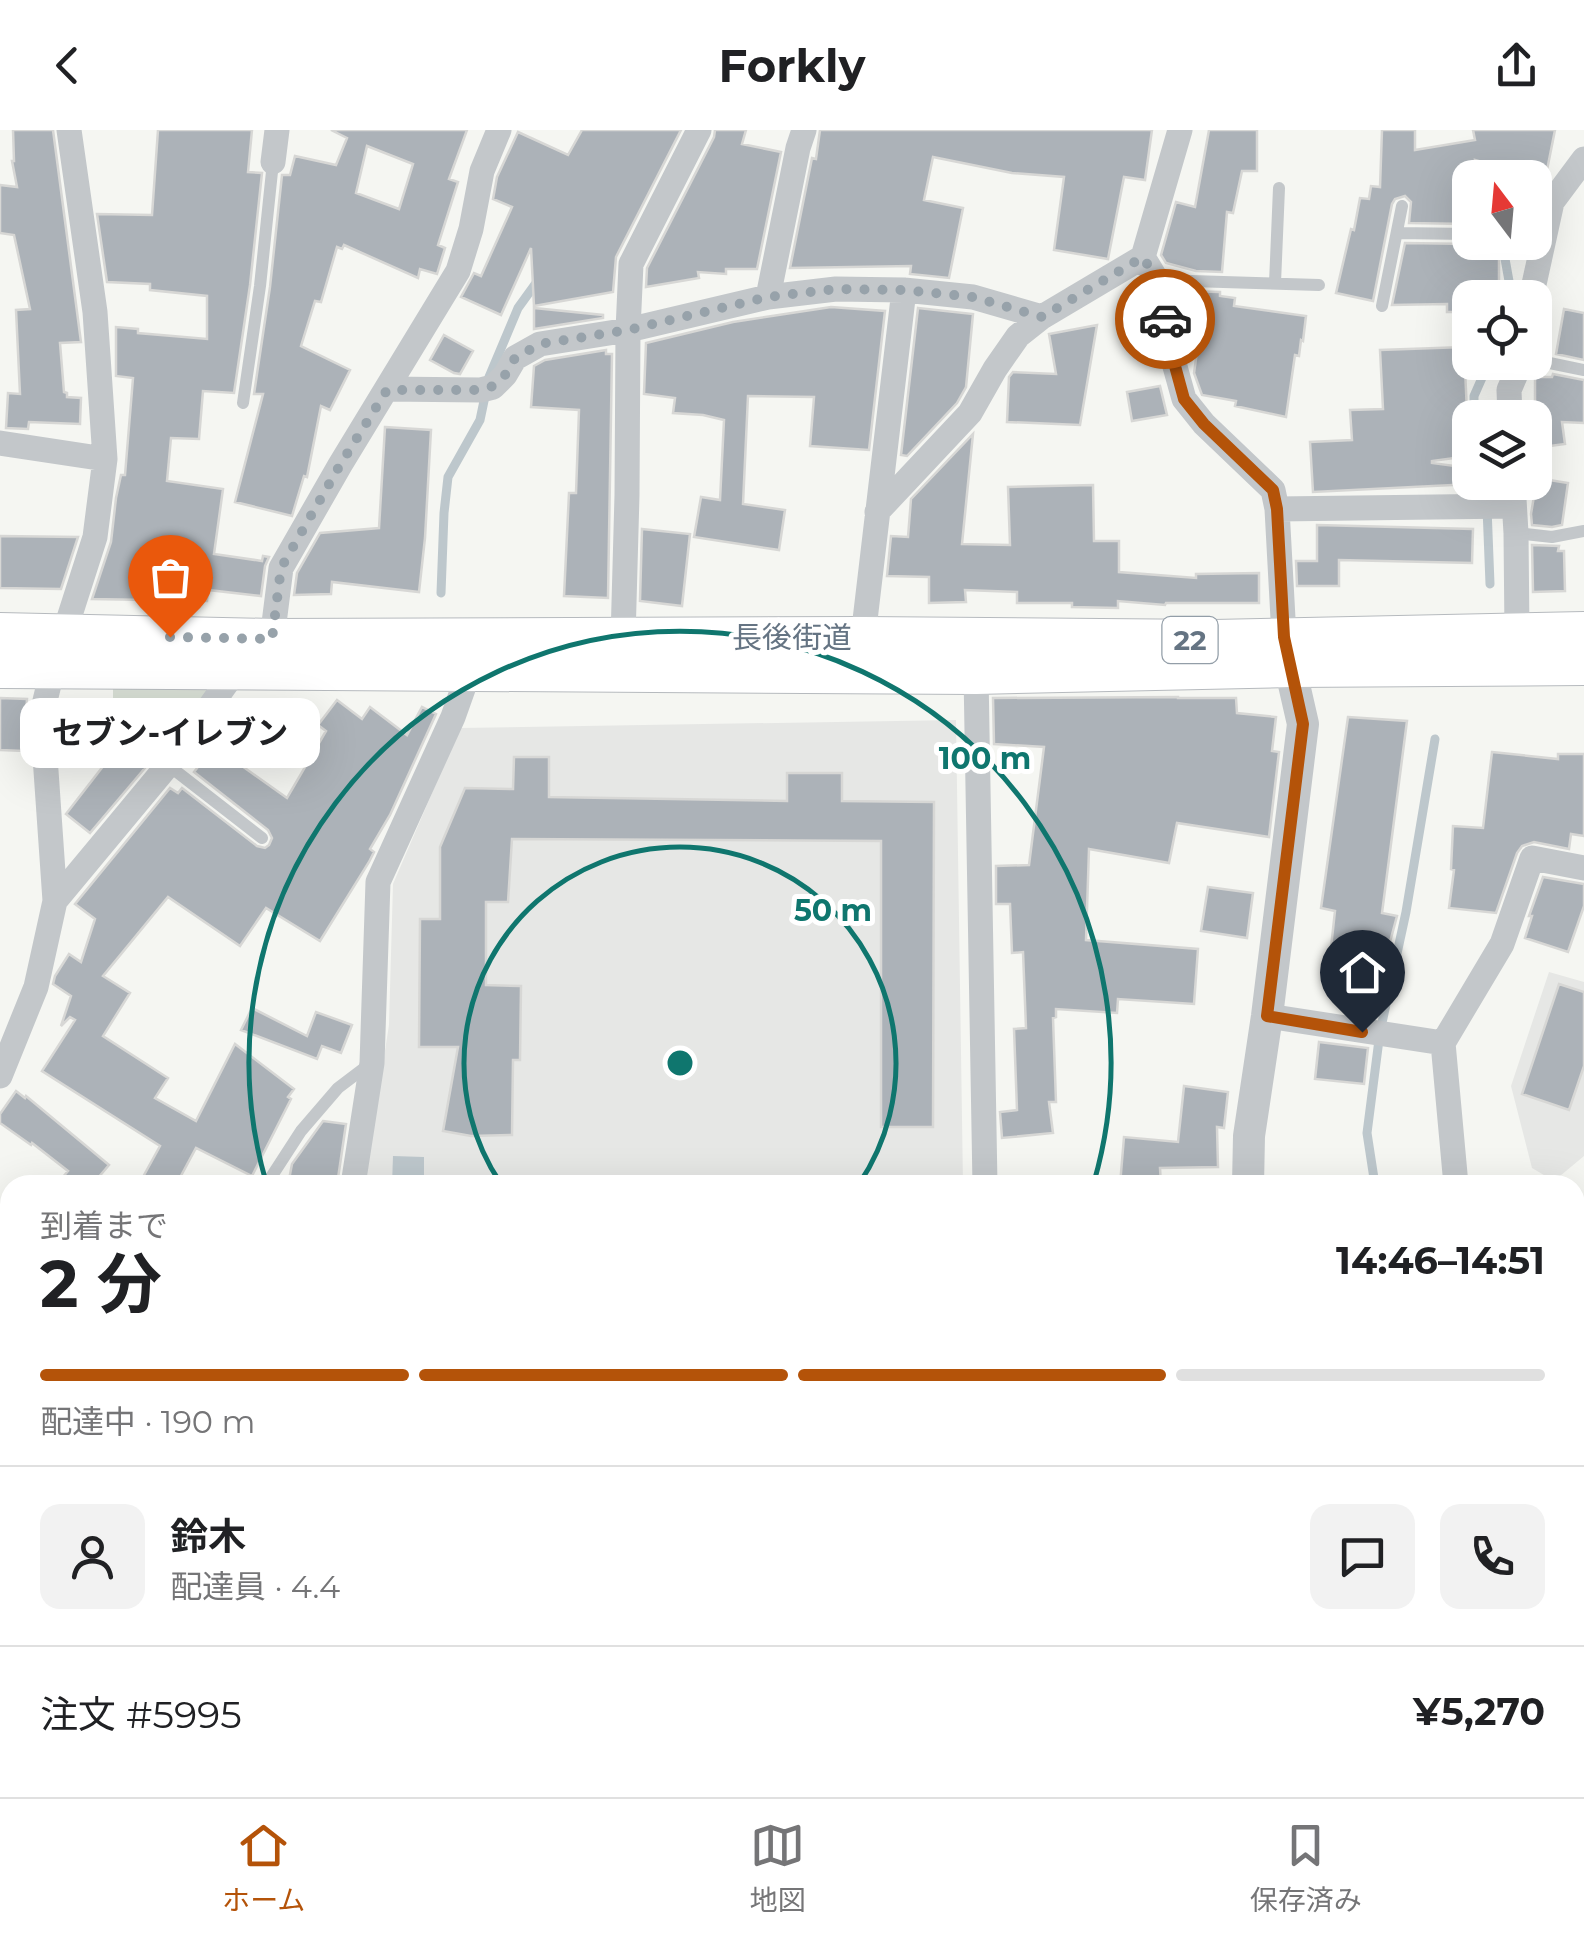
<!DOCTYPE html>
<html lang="ja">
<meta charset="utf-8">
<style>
body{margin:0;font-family:Montserrat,"Noto Sans JP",sans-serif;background:#f2f2f2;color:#202124;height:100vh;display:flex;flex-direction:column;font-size:38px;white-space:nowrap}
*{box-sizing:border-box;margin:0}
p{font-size:32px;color:#757577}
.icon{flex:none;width:55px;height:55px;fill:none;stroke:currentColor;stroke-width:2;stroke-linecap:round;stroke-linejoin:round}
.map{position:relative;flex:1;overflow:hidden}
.side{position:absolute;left:0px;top:1045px;width:1585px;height:622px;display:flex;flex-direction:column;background:#fff;border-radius:30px 30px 0 0;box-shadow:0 10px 40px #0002}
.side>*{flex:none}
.needle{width:65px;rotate:344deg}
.fabs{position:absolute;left:1452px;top:30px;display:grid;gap:20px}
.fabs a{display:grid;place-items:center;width:100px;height:100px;border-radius:20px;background:#fff;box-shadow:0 10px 40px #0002;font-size:50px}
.pin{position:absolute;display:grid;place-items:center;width:85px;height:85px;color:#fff;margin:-102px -42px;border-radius:50% 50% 50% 0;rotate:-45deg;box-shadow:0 0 10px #0007}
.pin .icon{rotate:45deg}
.courier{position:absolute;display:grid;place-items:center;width:100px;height:100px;margin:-50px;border:8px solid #b45309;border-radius:50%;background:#fff;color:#222;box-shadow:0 2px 12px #0007}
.bubble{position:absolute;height:70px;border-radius:20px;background:#fff;box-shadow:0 10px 40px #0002;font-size:32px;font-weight:700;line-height:70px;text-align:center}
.headline em{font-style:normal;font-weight:700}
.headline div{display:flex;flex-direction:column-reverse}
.headline{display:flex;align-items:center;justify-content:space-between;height:170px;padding:0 40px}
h1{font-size:65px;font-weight:700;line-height:75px}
.bar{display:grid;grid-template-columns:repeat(4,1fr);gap:15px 10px;align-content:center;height:120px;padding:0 40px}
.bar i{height:12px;border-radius:8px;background:#e0e0e0}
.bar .selected{background:#b45309}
.bar p{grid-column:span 4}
.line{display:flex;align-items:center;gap:25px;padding:0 40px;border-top:2px solid #e0e0e0}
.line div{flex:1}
.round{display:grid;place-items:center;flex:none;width:105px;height:105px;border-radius:20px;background:#f2f2f2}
header{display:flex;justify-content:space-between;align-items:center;height:130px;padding:0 40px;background:#fff;font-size:45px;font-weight:700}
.tabs{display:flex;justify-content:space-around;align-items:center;height:140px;border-top:2px solid #e0e0e0;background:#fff;font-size:28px;color:#757577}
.tabs a{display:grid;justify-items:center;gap:5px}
.tabs .selected{color:#b45309}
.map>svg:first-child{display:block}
</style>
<header><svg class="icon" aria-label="back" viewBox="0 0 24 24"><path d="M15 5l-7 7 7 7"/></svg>Forkly<svg class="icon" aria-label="share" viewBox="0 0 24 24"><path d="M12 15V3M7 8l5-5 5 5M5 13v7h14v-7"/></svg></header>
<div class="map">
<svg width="1584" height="1667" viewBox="0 0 1584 1667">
<rect width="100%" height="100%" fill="#f5f6f2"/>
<path fill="#e6e7e5" d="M956,590L963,1055H364L389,895L393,754L460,598Z
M1549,842L1584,852V1026L1554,1051L1532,1038L1511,956Z"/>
<path fill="#d6ddd3" d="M113,558L212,559L156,634L113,594Z"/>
<path fill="#bdc7cc" d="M393,1026L424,1027V1055H392Z"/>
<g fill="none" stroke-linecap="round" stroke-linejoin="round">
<path stroke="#bdc7cc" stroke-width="9" d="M1502,112L1509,151L1503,168
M1474,288V266L1489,232
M1486,352L1490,454
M441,463L444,383L448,347L480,290L489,247L518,178L539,149
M1375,1055L1367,1003L1380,902L1406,782L1435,609"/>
</g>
<path fill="#acb2b8" stroke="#d7d7d5" stroke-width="2.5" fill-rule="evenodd" d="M13,0H53L81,212L60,213L64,262L67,263V267L81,268L80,294L29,292L28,299L6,298L8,263L20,264L16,180L30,179L14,105L0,103V55L17,57L12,31H14Z
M158,0H252L248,42L262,43L250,155L234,263L203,261L199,309L171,308L167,351L223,359L214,424L262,431L263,426L269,427L265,436L261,466L208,460L207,471L92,469L111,412L116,368L121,345H125L133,248L116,246V197L138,199V203L207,209V166L150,160V154L107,152L97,84L152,85Z
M331,0H467L449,49L458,52L438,115L445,118L437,144L420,139L418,148L344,115L342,119L337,117L321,172L315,171L301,216L350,240L330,280L321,276L307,347L304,346L292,386L235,372L263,264H254L270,157L282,45H290L295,26L336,35L347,8ZM367,16L413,34L399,79L356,63Z
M582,0H681L616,127L613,162L534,176L531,118L501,185L461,167L474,143L481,146L512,77L493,69L497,47L518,2L568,25Z
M715,0H746L742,14L781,22L757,139H726V144L698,142L699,148L646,157L647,138L714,7Z
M820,0H1152L1145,50L1124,47L1108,129L1054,120L1064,47L1012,43L933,27L924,70L963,78L949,148L910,144L911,136L790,138L812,28L816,29Z
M1209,0H1257V41H1242L1233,83L1227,82L1222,142L1196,141L1166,133L1161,125L1176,72L1195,77Z
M1382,0H1415V20L1475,10L1473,0H1555L1545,50L1475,30L1477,48H1470V94L1409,93L1411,72L1405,66L1395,69L1392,74L1373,171L1336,163L1351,99L1354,100L1360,68L1369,69L1371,56L1380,57Z
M1405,113L1470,114V119L1499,118V168H1470V182H1447V174L1392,175Z
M1184,161L1220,162V166L1235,168L1234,176L1306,186L1303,211L1301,210L1299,226L1295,225L1286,287L1235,276L1236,271L1202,265L1194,243L1200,201L1183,199L1181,184Z
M831,177L885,181L869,320L810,316L814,267L748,266L743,374L785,380L779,420L694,407L701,367L720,370L724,290L703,285L673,283L675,268L644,264L646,213L733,192Z
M534,178L603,185V188L534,199Z
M918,178L973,184L966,257L957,273L907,326L901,325Z
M1564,179L1584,183V230L1556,224Z
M1097,195L1080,295L1007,292L1009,247L1013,242L1056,244L1049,204Z
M444,205L473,221L460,244L454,243L430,230Z
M1464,217L1469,326L1432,331V333L1470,338V352L1493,353L1313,362L1310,312L1352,310L1350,280L1383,279L1380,220Z
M606,220V224H612L608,468L564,466L569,363H576L579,280L531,277L534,236L545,230Z
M1553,244L1584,250V293L1562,292L1565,314L1535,318V247H1552Z
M1160,256L1167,285L1132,291L1127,262Z
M385,297L431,300L425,408L419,462L332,452L331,464L294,465L297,443L320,403L379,398Z
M973,304L962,414L1010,415L1008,357L1093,355L1094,411H1119V442L1196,448V444L1259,443V473H1166L1165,475L1118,471V478L1072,477V473H1017V462L965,460L966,472L929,473V447L887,446L891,406L908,407L911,369Z
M1537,348L1568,353L1562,395L1552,397L1532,395L1531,384Z
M1317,395L1473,399L1472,433L1339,430V456H1297L1296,431H1317Z
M642,399L690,404L682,476L640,471Z
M0,406L78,407L61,459L0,458Z
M1532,415L1559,416L1558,421H1564L1565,461L1533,462Z
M1178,567V568H1236L1237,583L1276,587L1272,621L1279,622L1269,707L1177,693L1169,733L1089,719L1086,810L1198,819L1194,874L1118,869L1117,883L1056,879V887L1053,888L1056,972H1049L1053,1003L1002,1008L1000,982L1017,980L1014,899L1026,898L1023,822L1012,823L1010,774H996V736L1029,735L1044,617L994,614L993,568Z
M0,568L27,569L24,621L0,620Z
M337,570L362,589L370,577L407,605L422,577L436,584L390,685L370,719L374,722L369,732L320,811L266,778L240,816L168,767L103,846L130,863L103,906L168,948L155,968L196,991L235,914L294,959L288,967L291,969L252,1046L196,1018L176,1055H157L143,1047L160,1016L42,941L75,890L70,887L61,896L71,866L53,854L55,846L69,824L81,832L95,789L75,774L170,658L178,663L182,658L257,716L265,718L269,715L272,708L268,700L194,642L214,616L287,668L326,601L318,595Z
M1348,587L1407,591L1382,783L1397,786L1383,838L1329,836L1335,781L1321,778Z
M118,617L145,638L90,703L66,684Z
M1492,622L1558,629V624H1584V706L1571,704L1569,719L1534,712L1522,716L1517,723L1496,783L1449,778L1454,740L1451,739L1453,696L1483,698Z
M514,627H549V667L787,671V643H842V671L934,672L933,997H881V711L512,709L508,772H486V855L521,856L520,930H513L512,1005L471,1006L443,1001L458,917H419L420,789H440V717L465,658L513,659Z
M1543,747L1584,754V776L1568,822L1525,808L1532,786H1529Z
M1208,757L1253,763L1247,808L1201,801Z
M1559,854L1584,862V936L1569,980L1522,964Z
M252,878L307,906L316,882L352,895L341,923L322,916L317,929L241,900Z
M1319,912L1368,918L1364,954L1315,949Z
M1184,956L1228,962L1224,998L1217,997L1218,1037L1160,1038L1161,1055H1120L1124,1007L1178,1012Z
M16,961L25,968L26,966L109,1035L92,1055H56L68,1041L32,1013L31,1015L0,993V984Z
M323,991L346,994L337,1055H288L292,1034Z"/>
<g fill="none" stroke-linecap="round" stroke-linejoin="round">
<defs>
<path id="primary" d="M0,503L272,509L863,507L1214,510L1584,502
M0,538L976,544L1290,537L1584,535"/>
</defs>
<use href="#primary" stroke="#b6babe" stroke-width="42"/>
<path stroke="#c3c7ca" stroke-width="12" d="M1397,103L1470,104
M1159,150L1319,155
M1275,153L1279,58
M1382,176L1402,76
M1535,230L1584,240
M243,273L260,156L273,32
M1516,403L1552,407L1584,401
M168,635L262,708
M266,1055L301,1001L338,958L371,933
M0,1363H10"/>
<path stroke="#c3c7ca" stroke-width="25" d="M273,32L277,0
M1143,127L1161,157L1169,215L1184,269L1204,294L1273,360L1277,379L1284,507L1287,522
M768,167L798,18L804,0
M1531,168L1552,72L1584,29
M387,259L481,260L493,257L505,245L515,228L540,214L628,200L768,167L836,159L904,160L973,167L1042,187L1143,127L1180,0
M1510,288L1509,260L1521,232
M0,313L105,329
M1513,352L1516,403L1517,504
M1277,379L1514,376
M877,382L970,283L995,239L1018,206L1042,187
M863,507L904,160
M272,509L281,438L340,335L458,141L471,99L482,41L499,0
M623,509L627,365L628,200L631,134L699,0
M976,544L985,1055
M55,771L168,635L236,540
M1267,886L1443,913L1456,1055
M1443,913L1502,814L1532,728L1584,738
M0,946L36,857L55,771L42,583L53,538L95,407L105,329L95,182L69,0
M353,1055L372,933L378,752L453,587L469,542V531
M1575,1161L1584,1160
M438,1658L440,1667
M1032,1658L1039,1667
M1541,1658L1551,1667
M565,1667L635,1659
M923,1667L993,1658
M1275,1667L1277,1658"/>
<path stroke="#c3c7ca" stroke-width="32" d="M1248,1055L1249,1006L1267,886L1303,594L1290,537
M1326,1658L1329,1667"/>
<use href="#primary" stroke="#fff" stroke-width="40"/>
</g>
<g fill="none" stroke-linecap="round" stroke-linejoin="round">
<path stroke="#97a2aa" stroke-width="10" stroke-dasharray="0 18" d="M170,507L272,509L281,438L340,335L387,260H481L493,256L505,245L515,228L540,214L628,200L768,167L836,159L904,160L973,167L1042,187L1143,127L1161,157L1165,189"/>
<path stroke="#b45309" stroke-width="12" d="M1165,189L1169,214L1184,269L1204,294L1273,360L1277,379L1284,507L1303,594L1267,886L1362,902"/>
</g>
<g fill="none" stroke="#0f766e" stroke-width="5">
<path d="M501 1054A216 216 0 1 1 859 1054"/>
<path d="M266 1052A431 431 0 1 1 1094 1052"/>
</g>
<g text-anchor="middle" stroke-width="10" stroke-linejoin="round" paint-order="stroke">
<rect fill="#fff" stroke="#939ea8" stroke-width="2.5" x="1162.5" y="487" width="55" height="46" rx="8"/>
<g font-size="28" font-weight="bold" fill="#657483">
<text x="1190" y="520">22</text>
</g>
<g font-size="30" fill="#657483" stroke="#fff">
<text x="792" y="518">長後街道</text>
</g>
</g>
<circle cx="680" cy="933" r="15" fill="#0f766e" stroke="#fff" stroke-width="5"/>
<g font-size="30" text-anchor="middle" font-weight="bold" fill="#0f766e" stroke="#fff" stroke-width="10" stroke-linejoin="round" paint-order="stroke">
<text x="985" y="639">100 m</text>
<text x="833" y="791">50 m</text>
</g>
</svg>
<div class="fabs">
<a><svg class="needle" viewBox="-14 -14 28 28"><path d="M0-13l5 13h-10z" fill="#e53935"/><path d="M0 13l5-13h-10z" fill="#757577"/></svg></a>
<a><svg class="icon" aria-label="locate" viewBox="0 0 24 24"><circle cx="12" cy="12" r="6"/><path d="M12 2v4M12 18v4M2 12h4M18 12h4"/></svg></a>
<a><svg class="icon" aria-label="layers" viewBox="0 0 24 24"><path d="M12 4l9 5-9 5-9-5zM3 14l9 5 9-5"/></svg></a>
</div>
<div class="pin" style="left:170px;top:507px;background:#ea580c"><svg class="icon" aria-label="bag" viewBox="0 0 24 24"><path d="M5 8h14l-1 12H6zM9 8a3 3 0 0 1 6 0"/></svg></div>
<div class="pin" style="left:1362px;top:902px;background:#1f2937"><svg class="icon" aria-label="home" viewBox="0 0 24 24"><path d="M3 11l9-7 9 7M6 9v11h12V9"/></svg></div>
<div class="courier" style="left:1165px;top:189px"><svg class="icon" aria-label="car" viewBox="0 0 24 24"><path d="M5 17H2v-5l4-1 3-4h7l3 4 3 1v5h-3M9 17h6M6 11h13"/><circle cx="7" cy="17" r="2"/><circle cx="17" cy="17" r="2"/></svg></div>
<div class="bubble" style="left:20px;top:568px;width:300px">セブン-イレブン</div>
<section class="side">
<div class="headline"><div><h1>2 分</h1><p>到着まで</p></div><em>14:46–14:51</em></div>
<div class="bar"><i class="selected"></i><i class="selected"></i><i class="selected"></i><i></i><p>配達中 · 190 m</p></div>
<div class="line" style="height:180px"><a class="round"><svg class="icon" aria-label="person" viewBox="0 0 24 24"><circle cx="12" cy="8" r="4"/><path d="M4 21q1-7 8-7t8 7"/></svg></a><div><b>鈴木</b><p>配達員 · 4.4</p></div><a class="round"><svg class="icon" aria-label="chat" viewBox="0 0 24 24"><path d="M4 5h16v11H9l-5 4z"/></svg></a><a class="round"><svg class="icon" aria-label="phone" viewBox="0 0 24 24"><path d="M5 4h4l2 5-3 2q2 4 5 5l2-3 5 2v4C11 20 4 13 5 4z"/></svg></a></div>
<div class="line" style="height:130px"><div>注文 #5995</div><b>¥5,270</b></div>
</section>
</div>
<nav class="tabs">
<a class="selected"><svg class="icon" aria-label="home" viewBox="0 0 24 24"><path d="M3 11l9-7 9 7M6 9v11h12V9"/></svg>ホーム</a>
<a><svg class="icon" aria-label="map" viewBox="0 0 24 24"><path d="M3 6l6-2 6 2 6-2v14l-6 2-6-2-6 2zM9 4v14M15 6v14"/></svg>地図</a>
<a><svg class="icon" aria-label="saved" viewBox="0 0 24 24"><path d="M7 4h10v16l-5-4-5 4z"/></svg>保存済み</a>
</nav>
